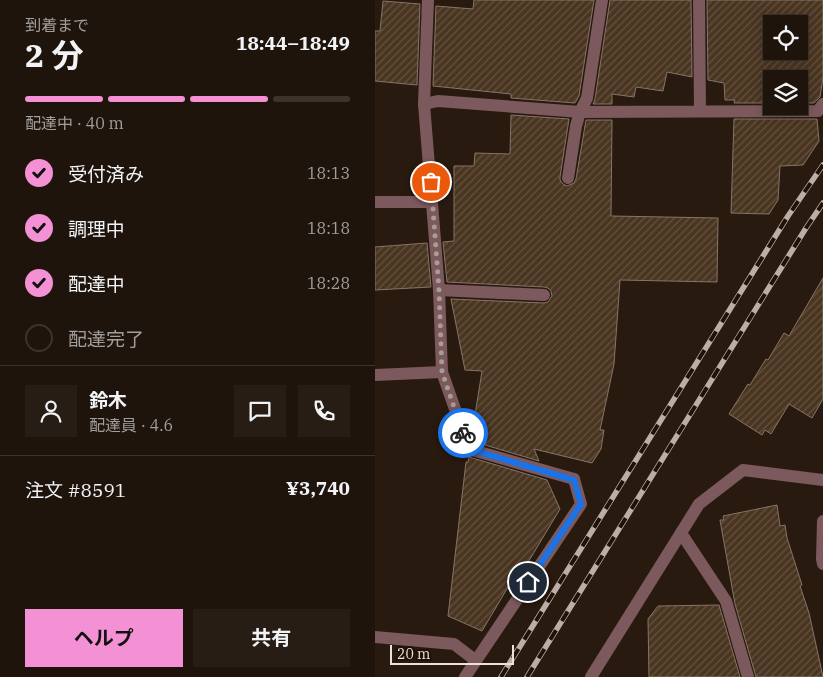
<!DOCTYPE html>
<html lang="ja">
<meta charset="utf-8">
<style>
body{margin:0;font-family:"IBM Plex Serif","Noto Sans JP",serif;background:#271d15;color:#f1f3f6;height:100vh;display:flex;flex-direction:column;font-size:19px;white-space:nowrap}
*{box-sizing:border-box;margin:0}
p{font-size:16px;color:#a19e9d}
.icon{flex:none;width:28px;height:28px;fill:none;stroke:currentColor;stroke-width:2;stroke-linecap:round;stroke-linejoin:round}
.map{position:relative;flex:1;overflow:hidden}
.sheet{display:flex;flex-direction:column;background:#1f140c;width:375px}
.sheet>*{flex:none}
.tools{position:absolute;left:388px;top:15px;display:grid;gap:10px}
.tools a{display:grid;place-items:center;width:45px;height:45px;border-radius:0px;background:#1f140c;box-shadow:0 2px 12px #0003,0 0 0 1px #3c332d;font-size:25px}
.scale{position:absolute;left:15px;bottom:12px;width:124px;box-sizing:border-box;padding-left:5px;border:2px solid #ede2db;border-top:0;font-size:14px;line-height:18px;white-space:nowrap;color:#ede2db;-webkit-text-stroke:4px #201107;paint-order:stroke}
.pin{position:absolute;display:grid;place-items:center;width:42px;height:42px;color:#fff;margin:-21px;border:2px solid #fff;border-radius:50%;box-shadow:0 1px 5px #0007}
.courier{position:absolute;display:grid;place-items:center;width:50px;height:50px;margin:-25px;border:4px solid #1a73e8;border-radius:50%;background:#fff;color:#222;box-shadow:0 1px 6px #0007}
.headline em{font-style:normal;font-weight:700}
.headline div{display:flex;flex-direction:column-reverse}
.headline{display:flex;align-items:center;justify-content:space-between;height:85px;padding:0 25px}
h1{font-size:32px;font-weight:700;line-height:38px}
.bar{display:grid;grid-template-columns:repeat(4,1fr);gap:8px 5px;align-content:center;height:60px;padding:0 25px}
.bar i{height:6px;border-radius:4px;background:#3c332d}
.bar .on{background:#f491d4}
.bar p{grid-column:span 4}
.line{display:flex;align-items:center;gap:12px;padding:0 25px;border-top:1px solid #3c332d}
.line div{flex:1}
.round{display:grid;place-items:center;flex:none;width:52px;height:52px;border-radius:0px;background:#271d15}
ol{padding:0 25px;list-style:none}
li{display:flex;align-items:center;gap:15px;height:55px}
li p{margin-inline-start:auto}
li .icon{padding:5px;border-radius:50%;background:#f491d4;color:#111;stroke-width:4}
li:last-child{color:#a19e9d}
li i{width:28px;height:28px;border:2px solid #3c332d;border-radius:50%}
.primary-button{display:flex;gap:10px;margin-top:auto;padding:10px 25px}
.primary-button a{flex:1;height:58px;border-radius:0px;background:#f491d4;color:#111;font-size:20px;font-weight:700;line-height:58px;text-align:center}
.primary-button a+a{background:#271d15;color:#f1f3f6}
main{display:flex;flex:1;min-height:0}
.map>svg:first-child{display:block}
</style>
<main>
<section class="sheet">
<div class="headline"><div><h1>2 分</h1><p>到着まで</p></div><em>18:44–18:49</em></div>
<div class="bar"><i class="on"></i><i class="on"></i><i class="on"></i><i></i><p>配達中 · 40 m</p></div>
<ol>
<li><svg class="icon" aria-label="check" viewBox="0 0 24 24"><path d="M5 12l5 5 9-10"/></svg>受付済み<p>18:13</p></li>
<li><svg class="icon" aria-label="check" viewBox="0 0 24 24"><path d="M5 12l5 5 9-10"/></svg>調理中<p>18:18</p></li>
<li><svg class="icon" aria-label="check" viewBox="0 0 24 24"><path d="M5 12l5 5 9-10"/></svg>配達中<p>18:28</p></li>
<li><i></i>配達完了</li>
</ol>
<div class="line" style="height:90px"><a class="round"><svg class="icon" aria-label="person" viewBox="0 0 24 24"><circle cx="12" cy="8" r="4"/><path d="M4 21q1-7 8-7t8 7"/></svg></a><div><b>鈴木</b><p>配達員 · 4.6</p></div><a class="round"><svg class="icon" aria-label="chat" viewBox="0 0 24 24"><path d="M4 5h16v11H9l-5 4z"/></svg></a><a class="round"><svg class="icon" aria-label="phone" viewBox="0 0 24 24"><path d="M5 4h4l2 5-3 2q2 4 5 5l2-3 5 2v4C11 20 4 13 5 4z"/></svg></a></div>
<div class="line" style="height:65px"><div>注文 #8591</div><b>¥3,740</b></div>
<div class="primary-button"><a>ヘルプ</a><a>共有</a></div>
</section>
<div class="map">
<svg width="448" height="677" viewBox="0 0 448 677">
<defs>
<pattern id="building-hatch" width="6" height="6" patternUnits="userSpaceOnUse" patternTransform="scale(1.25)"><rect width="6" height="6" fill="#4a3521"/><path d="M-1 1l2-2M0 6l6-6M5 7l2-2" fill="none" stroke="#645241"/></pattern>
</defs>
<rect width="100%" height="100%" fill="#291a10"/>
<path fill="url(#building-hatch)" stroke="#867566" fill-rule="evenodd" d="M99,0H219L204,96L200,103L136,98V94L58,86L61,6L98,9Z
M235,0H316L317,77L292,72L288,91L261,87L259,97L237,94V104H218L220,99Z
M332,0H448V78L445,97L439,103H424V79H396V103H359L360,100H350L349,83L333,80ZM396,24H424V51H396Z
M8,1L45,4L42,85L0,81V31H5Z
M136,115L194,119L185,177V180L188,184L192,186L199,183L201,179L211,120H237L236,216L343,218L342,282L245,280L239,364L225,430H229L226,449L217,463L159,449L164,461L100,442L97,434L107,371L90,370L76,299L169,303L173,302L177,296L176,291L173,288L169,287L72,282L68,242L79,241V166H99L100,153L135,154Z
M359,119H442L444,141L428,165L405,166L403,200L394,214L356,213Z
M52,243L56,287L0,290V247Z
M448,278V399L437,418L414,404L396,434L390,430L387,435L354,414L373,384L375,385L391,359L393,360L409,333L414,336Z
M94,457L172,480L185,509L140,584L136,582L107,631L73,616L91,462H93Z
M402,505L405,526L410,525L412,538L427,585L425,586L434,613L448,677H381L360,604L345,520H349L348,516Z
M344,605L365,677H274L273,619L283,606Z"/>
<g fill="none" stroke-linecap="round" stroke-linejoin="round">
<path stroke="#7c595c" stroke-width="12" d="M324,0L325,111
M49,104L63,101L205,112L443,111L448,104
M193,178L201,126L205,112L212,98L227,0
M0,202H57
M64,290L169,295
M0,375L67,372
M306,533L351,601L373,677
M0,637L79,644L100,660
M90,677L206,504L199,479"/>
<path stroke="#7c595c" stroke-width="12" d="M53,0L49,104L64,290L67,372L94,449L199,479
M448,521L447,559L448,564
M216,677L324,504L368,470L448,480"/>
<defs>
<path id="rail" d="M126,677L413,216L448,165
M152,677L431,228L448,203"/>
</defs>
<use href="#rail" stroke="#baaea6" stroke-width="5.5"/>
<use href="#rail" stroke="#201107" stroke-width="4" stroke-dasharray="11" stroke-linecap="butt"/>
</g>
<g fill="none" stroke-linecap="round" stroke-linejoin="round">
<path stroke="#a89c94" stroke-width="5" stroke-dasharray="0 9" d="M56,182L64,290L67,372L88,433"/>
<path stroke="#1a73e8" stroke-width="6" d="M88,433L94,449L199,480L206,504L153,582"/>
</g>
</svg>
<div class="tools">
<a><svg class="icon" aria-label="locate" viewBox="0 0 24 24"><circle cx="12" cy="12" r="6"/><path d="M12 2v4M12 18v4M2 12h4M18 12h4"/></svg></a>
<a><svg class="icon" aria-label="layers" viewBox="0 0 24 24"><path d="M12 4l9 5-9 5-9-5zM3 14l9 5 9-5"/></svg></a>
</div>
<div class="scale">20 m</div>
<div class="pin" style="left:56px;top:182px;background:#ea580c"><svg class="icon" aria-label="bag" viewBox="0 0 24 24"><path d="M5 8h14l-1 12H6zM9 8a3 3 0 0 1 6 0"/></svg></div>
<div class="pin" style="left:153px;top:582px;background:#1f2937"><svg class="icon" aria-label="home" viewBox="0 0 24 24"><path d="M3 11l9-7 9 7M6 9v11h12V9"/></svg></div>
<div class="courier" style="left:88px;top:433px"><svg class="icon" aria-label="bike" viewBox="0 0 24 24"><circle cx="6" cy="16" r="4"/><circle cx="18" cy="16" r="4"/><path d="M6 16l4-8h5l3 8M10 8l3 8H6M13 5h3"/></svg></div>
</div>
</main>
